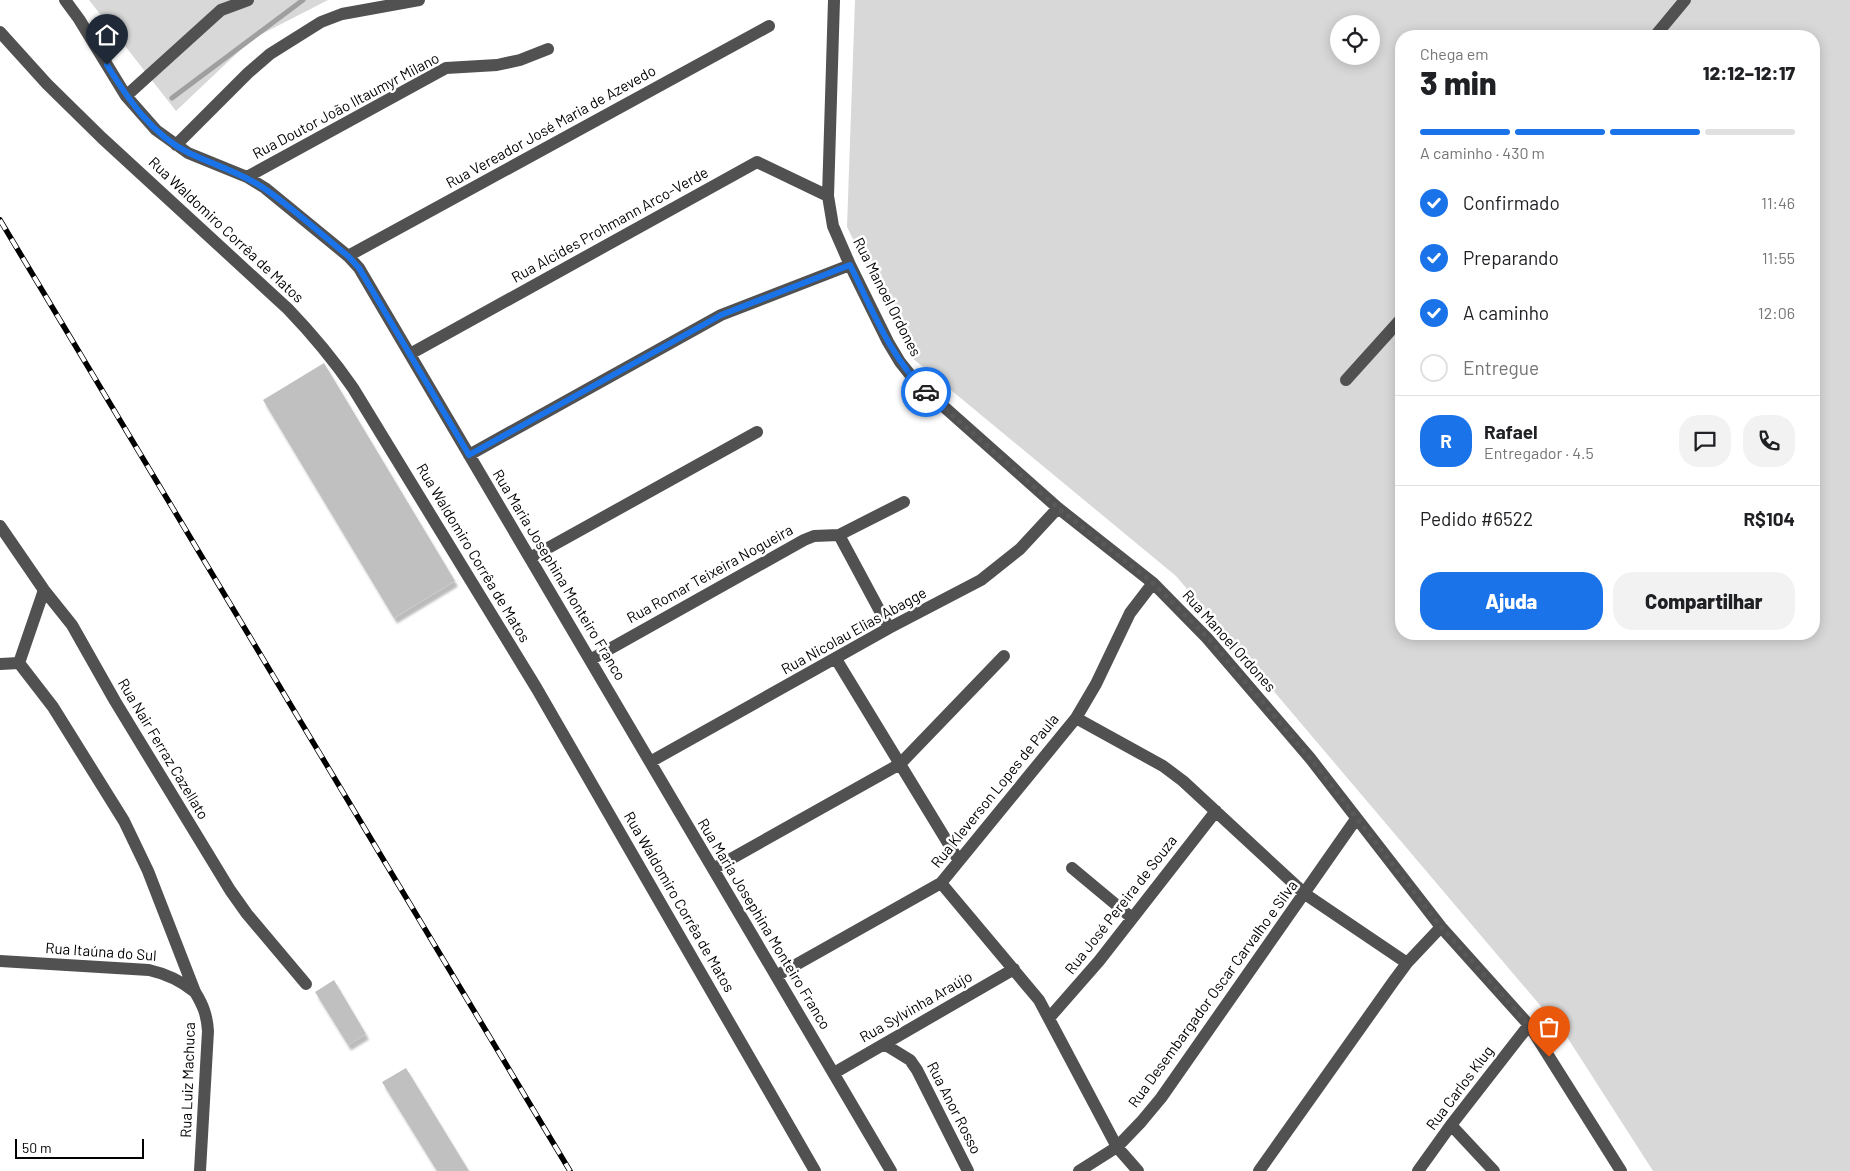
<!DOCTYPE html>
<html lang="pt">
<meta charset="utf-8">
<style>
body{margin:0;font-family:Barlow,sans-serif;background:#f2f2f2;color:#202124;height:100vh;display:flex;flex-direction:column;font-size:19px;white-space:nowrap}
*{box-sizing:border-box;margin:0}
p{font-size:16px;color:#757577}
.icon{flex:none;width:28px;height:28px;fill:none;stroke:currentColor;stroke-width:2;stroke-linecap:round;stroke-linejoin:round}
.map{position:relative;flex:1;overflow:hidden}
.side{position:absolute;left:1395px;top:30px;width:425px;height:610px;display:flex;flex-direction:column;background:#fff;border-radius:20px;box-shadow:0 2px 12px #0003}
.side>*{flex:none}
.controls{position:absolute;left:1330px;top:15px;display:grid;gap:10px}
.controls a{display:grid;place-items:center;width:50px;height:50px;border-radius:50%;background:#fff;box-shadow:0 2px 12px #0003;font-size:25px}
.scale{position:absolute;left:15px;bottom:12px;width:129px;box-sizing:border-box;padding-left:5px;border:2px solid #000;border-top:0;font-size:14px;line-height:18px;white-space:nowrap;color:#000;-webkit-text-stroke:4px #fff;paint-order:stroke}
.pin{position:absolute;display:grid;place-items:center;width:42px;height:42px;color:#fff;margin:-51px -21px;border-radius:50% 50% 50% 0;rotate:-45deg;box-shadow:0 0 5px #0007}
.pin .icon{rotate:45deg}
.courier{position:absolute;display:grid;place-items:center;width:50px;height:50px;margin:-25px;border:4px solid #1a73e8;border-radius:50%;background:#fff;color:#222;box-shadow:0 1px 6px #0007}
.overview em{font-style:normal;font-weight:800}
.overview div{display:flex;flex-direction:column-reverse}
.overview{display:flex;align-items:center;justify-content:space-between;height:85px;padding:0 25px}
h1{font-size:32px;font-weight:800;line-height:38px}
.bar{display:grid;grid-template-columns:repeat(4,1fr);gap:8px 5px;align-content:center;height:60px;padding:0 25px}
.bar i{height:6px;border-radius:4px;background:#e0e0e0}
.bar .active{background:#1a73e8}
.bar p{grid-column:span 4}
.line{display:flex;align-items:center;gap:12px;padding:0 25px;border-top:1px solid #e0e0e0}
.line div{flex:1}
.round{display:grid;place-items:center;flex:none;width:52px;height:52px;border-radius:20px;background:#f2f2f2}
ol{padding:0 25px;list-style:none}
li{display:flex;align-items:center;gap:15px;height:55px}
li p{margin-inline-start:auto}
li .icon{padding:5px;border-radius:50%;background:#1a73e8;color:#fff;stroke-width:4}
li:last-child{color:#757577}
li i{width:28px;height:28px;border:2px solid #e0e0e0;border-radius:50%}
.primary-button{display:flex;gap:10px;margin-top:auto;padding:10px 25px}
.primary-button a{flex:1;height:58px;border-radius:20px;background:#1a73e8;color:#fff;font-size:20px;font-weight:800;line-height:58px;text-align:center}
.primary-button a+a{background:#f2f2f2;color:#202124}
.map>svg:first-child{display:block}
</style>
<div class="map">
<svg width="1850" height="1171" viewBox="0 0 1850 1171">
<defs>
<filter id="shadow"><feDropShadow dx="3" dy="5.5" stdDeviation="1" flood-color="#0004"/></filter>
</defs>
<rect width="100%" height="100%" fill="#fff"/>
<path fill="#d8d8d8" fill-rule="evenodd" d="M89,0H328L252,39L176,111Z
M855,0H1850V1171H1653L1567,1037L1176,576L911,357L847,227ZM1339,24H1371V56H1339ZM1401,36H1814V634H1401Z"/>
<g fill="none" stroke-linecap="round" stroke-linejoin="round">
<path stroke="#9f9f9f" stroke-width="5" d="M172,98L303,0"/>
</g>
<path fill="#c0c0c0" filter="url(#shadow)" d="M324,363L455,581L394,618L263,400Z
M334,980L366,1034L348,1045L315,992Z
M406,1068L469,1171H437L382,1082Z"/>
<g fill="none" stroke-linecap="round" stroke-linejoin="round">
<path stroke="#515151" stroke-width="12" d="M65,0L79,19L126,96L156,130L188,153L247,177L265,188L348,256L359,268L891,1171
M834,0L828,196L833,226L850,265L888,342L900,362L916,382L1058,508L1153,583L1207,638L1310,758L1441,927L1529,1025L1621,1171
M0,32L47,84L102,138L288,309C312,334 333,359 353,388L537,689L815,1171
M1655,36L1685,0
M126,96L221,10L248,0
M176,145L248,73L270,54L321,22L342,14L419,0
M247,177L446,68L497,65L520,60L548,49
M348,256L769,26
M410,354L757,162L828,196
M1346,380L1401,319
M469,455L721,315L850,265
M0,526L44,590L72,625L115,701L230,890L247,914L306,984
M839,535L889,628
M530,558L757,432
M836,659L959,861
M590,660L804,540L814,536L839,535L904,502
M19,663L53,707L124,821L148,871L195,992C203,1005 207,1015 208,1031L200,1171
M0,664L19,663L44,590
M1076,718L1163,766L1183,781L1305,894L1407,963
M650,762L889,628L981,580L1020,549L1058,508
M1072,868L1132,918
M713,869L900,764L1004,656
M941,883L1039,1000L1117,1147L1138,1171
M0,961L149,970C167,974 180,980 195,992
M776,976L941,883L1076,718L1096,684L1130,613L1153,583
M1050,1017L1099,961L1216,811
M884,1044L910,1060L917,1070L968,1171
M834,1073L1014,969
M1451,1125L1494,1171
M1079,1171L1117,1147L1141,1122L1161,1098L1356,819
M1259,1171L1393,982L1407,963L1441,927
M1418,1171L1451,1125L1529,1025"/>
<defs>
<path id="rail" d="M0,220L570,1171"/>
</defs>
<use href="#rail" stroke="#000" stroke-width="5.5"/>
<use href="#rail" stroke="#fff" stroke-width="4" stroke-dasharray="11" stroke-linecap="butt"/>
</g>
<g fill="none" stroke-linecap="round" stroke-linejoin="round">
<path stroke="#595959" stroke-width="5" stroke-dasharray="0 9" d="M926,392L1058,508L1153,583L1208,638L1310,758L1441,927L1529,1025L1549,1057"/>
<path stroke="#1a73e8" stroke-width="6" d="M107,65C128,99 152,135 189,153C214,165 242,173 265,189C294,209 321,234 348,256L359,268L469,455L721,315L850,265C872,309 890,357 926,392"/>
</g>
<g text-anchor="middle" stroke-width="5" stroke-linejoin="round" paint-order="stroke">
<g font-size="15" fill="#000" stroke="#fff">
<text transform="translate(346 106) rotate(-28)" y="5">Rua Doutor João Iltaumyr Milano</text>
<text transform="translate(551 127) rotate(-29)" y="5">Rua Vereador José Maria de Azevedo</text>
<text transform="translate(610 225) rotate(-29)" y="5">Rua Alcides Prohmann Arco-Verde</text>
<text transform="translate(226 230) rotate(43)" y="5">Rua Waldomiro Corrêa de Matos</text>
<text transform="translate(887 297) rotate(63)" y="5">Rua Manoel Ordones</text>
<text transform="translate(473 553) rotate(59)" y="5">Rua Waldomiro Corrêa de Matos</text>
<text transform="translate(710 574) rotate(-29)" y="5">Rua Romar Teixeira Nogueira</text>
<text transform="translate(559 575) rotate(59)" y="5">Rua Maria Josephina Monteiro Franco</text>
<text transform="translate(854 631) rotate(-29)" y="5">Rua Nicolau Elias Abagge</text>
<text transform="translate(1229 641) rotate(48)" y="5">Rua Manoel Ordones</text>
<text transform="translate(163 749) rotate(59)" y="5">Rua Nair Ferraz Cazellato</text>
<text transform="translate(995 791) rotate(-51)" y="5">Rua Kleverson Lopes de Paula</text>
<text transform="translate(679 902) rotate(60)" y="5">Rua Waldomiro Corrêa de Matos</text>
<text transform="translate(1121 905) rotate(-52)" y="5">Rua José Pereira de Souza</text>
<text transform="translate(764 924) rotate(59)" y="5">Rua Maria Josephina Monteiro Franco</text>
<text transform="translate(101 952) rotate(4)" y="5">Rua Itaúna do Sul</text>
<text transform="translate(1213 994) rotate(-54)" y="5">Rua Desembargador Oscar Carvalho e Silva</text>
<text transform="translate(916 1007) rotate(-30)" y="5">Rua Sylvinha Araújo</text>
<text transform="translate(188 1080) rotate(-88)" y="5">Rua Luiz Machuca</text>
<text transform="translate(1460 1088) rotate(-53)" y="5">Rua Carlos Klug</text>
<text transform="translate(954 1108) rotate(63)" y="5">Rua Anor Rosso</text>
</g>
</g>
</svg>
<div class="controls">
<a><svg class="icon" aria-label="locate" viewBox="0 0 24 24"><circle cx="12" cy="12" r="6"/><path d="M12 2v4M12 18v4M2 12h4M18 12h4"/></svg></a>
</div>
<div class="scale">50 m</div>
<div class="pin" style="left:1549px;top:1057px;background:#ea580c"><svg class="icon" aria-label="bag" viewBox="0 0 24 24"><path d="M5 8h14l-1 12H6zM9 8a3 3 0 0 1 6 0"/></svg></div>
<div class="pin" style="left:107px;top:65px;background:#1f2937"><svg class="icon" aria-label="home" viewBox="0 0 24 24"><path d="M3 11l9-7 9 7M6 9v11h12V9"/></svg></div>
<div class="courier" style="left:926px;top:392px"><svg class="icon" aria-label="car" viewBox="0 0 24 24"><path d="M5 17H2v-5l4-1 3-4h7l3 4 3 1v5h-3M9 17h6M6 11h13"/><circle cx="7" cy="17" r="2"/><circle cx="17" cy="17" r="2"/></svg></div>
<section class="side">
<div class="overview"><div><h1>3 min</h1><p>Chega em</p></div><em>12:12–12:17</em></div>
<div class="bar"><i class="active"></i><i class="active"></i><i class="active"></i><i></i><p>A caminho · 430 m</p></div>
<ol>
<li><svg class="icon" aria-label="check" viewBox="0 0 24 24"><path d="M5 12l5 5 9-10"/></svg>Confirmado<p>11:46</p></li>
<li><svg class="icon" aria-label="check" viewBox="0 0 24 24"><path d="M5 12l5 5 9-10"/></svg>Preparando<p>11:55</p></li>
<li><svg class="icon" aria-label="check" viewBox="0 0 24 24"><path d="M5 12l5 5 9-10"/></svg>A caminho<p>12:06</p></li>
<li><i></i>Entregue</li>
</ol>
<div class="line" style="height:90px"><b class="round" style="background:#1a73e8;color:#fff">R</b><div><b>Rafael</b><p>Entregador · 4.5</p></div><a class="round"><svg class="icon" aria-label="chat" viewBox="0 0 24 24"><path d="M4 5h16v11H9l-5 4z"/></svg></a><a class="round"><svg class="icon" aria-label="phone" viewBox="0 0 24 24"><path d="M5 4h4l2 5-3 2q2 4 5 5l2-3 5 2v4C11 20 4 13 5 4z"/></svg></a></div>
<div class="line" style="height:65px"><div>Pedido #6522</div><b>R$104</b></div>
<div class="primary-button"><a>Ajuda</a><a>Compartilhar</a></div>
</section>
</div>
